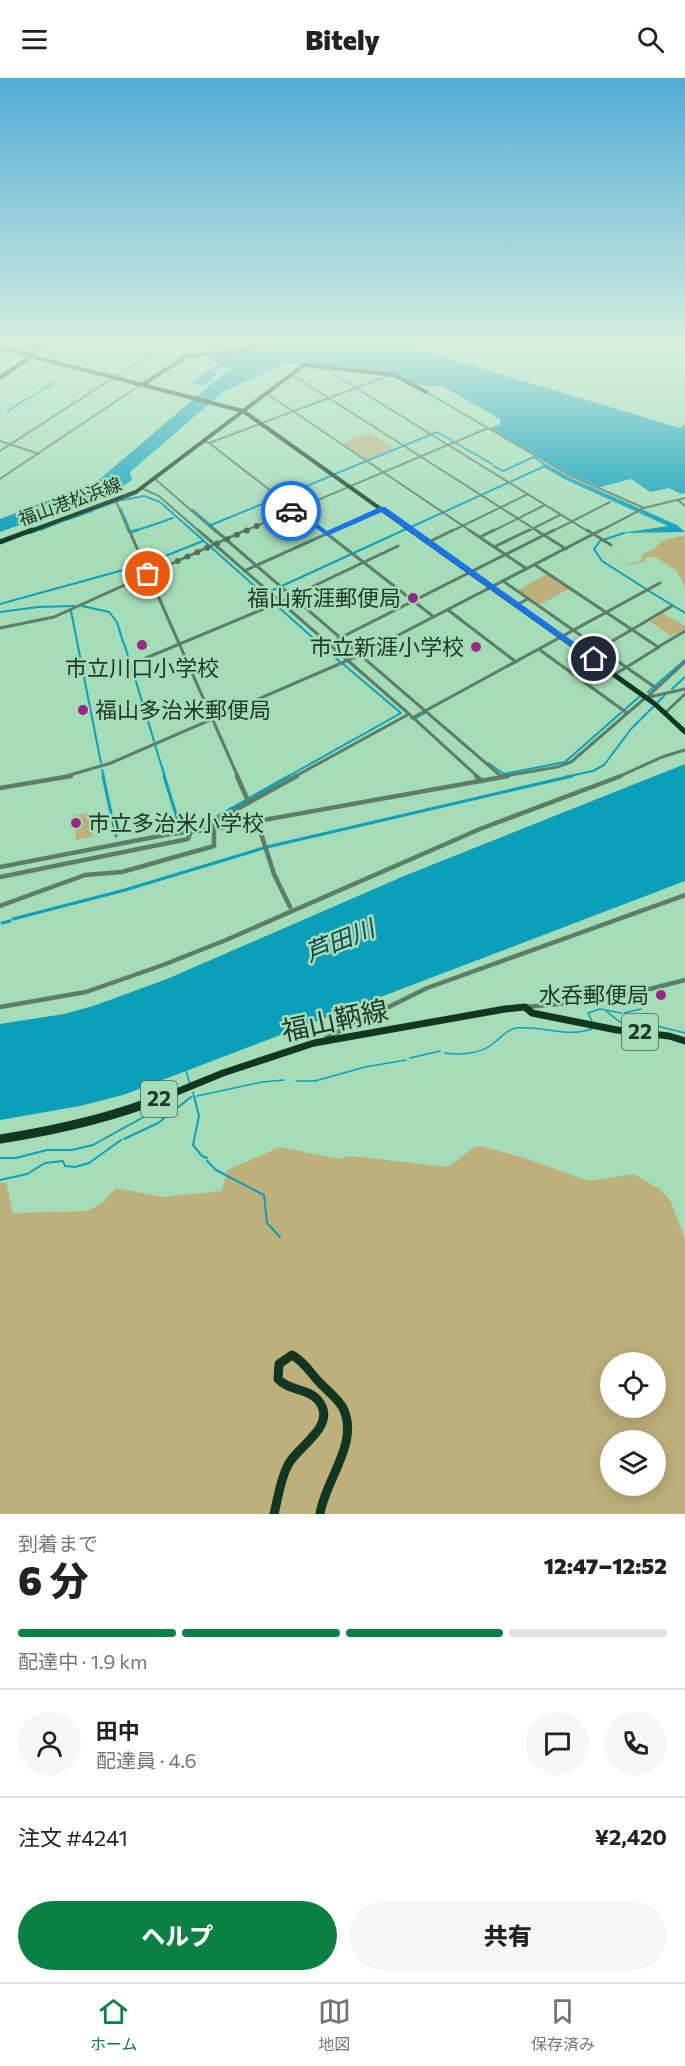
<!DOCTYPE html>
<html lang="ja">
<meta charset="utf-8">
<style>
body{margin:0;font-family:Commissioner,"Noto Sans JP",sans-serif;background:#f6f6f6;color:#222;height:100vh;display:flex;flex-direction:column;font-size:22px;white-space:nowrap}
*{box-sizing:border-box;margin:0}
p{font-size:20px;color:#767676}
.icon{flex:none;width:33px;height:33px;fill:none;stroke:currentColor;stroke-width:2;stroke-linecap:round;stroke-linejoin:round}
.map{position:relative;height:1436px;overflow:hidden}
.panel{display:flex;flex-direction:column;background:#fff;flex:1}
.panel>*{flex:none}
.tools{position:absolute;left:600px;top:1274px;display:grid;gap:12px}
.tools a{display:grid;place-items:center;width:66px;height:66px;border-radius:50%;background:#fff;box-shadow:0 3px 15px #0003;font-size:30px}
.pin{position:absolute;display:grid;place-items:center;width:51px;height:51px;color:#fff;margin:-26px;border:3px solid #fff;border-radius:50%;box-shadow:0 2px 6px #0007}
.courier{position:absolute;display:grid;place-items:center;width:60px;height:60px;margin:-30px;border:4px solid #1a73e8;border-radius:50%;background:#fff;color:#222;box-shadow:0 2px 8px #0007}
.headline em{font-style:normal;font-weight:800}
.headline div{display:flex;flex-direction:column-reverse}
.headline{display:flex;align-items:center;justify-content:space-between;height:102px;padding:0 18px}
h1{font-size:39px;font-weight:800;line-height:45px}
.bar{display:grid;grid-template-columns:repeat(4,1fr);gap:9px 6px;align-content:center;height:72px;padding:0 18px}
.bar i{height:8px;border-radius:4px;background:#e0e0e0}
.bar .on{background:#0b8043}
.bar p{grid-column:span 4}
.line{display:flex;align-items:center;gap:15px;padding:0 18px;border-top:2px solid #e0e0e0}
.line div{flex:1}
.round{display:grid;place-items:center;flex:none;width:63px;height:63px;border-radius:32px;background:#f6f6f6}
.cta{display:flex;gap:12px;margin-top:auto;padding:12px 18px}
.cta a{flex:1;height:69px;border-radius:36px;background:#0b8043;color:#fff;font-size:24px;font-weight:800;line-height:69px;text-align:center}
.cta a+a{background:#f6f6f6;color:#222}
header{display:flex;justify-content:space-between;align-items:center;height:78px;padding:0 18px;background:#fff;font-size:27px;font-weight:800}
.menu{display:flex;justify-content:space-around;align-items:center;height:84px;border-top:2px solid #e0e0e0;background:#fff;font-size:16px;color:#767676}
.menu a{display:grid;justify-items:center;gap:3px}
.menu .on{color:#0b8043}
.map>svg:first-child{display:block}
</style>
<header><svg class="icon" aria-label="menu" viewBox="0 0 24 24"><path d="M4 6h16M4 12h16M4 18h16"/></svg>Bitely<svg class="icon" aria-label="search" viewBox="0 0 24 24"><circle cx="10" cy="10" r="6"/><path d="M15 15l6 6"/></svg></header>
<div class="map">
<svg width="685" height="1436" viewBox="0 0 685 1436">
<rect width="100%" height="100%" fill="#a4dcb7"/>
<path fill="#bdb07b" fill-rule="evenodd" d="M369,354L393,370L367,381L343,365Z
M680,458L685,459V509L677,493L655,479H646L645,484L629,487L615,480L629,486L641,483L643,476L654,471L662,463Z
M547,496L569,511L539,527L518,512Z
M662,535L685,548V551L671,558L650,544Z
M88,735L93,758L76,762L73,738Z
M480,1068L525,1080L588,1103L633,1096L658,1110L666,1117L671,1124L685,1161V1436H0V1105L6,1104L13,1135L87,1133L102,1125L116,1110L162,1119L222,1113L227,1092L280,1069L338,1081L350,1078L448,1089L473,1070ZM610,1284H656V1329H610ZM610,1362H656V1407H610Z"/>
<path fill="#0b9fba" d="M297,264H393L680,350L685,346V415L681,416L669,410L650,414L631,401L600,409L566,395L490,350L500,346V341L443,308L417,307L399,297L391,296L284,285L223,314L130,394L132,402L118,411L0,454V441L95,405L230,290L224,288L213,294L218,295L203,308L192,304L217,287V284L212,283L213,279L208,275H241L261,270L272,271Z
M546,386L571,400L677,447L685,454L621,455L668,448L564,401L542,388Z
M685,686V803L123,1017L80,1028L0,1042V946L64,936L93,928L167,901L404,798Z"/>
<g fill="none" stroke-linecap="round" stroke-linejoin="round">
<path stroke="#0b9fba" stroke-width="1.5" d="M606,933L620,944L649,947
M624,935L641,931
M592,943L588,935L600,931L621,935
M653,947L685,955
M445,975C459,977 478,976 490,968C499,962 505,952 516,950C543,947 568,961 594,950
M410,980L440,973
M186,993L190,1006
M296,1003H315L365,989L406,982
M153,1005L156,1018
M193,1014L194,1020
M197,1018L262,1004L284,1002"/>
<path stroke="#0b9fba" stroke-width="2" d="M194,1018L199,1038L193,1067L202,1078L207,1080
M124,1061L158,1045L191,1019
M0,1080H16L47,1072H72L93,1067L158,1031L157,1029
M207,1083L216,1092L264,1117L267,1145L280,1159
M0,1102L27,1096L45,1085L63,1083L65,1088L75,1089L89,1085L121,1062"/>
<path stroke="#0b9fba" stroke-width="2" d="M40,313L55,304
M24,323L39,314
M8,333L23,323
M494,388L503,393L534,379L545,387
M335,396L437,354L492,386
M117,423L144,418L160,424L339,583
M121,431L123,437
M93,432L115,424
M193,432L217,453
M124,438L130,453
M66,442L92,433
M211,447L331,398
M411,449L545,388
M40,452L65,442
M30,455L38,452
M624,455L600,463L594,471L602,483L646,511
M271,513L406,451
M649,513L685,535
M0,526L145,486L203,463
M82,528L109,534L116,543
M71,533L101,685
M0,534L38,529L74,528
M117,544L123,564
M124,565L130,585
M131,587L154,663
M672,611L685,599
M648,614L685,582
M658,624L665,617
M416,640L425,635
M155,667L165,699
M488,685L504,696L565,684L639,619
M102,692L104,699
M287,699L401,635L343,586
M565,699L593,693L604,687L631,651L654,628"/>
<path stroke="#0b9fba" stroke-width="3" d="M103,698L116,758
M164,698L179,746
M199,749L289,698
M13,841L125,812L267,769L572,698
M2,845L10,843"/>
<path stroke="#0b9fba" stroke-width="2" d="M5,264L50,272L94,264
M194,264L216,275
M132,454L173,440"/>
<path stroke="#0b9fba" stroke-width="3" d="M131,454L137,452"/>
<path stroke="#5c7d67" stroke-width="2" d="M217,264L227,274
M0,266L3,264
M327,292L589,454
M291,296L539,454
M426,314L569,397L644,430
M266,315L472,454
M0,363L39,376
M203,363L209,365L324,454
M209,365L390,297
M0,373L169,264
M154,400L216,454
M0,401L142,306
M141,410L159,418L200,454
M118,422L116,423L129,454
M678,422L685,428
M242,454L488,350
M332,454L382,431
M450,454L528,416
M491,454L545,427
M526,454L560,437
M551,454L610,424
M598,454L644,430L685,420"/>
<path stroke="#5c7d67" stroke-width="3" d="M129,452L238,699
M198,452L408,635L478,699
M215,452L502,699
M322,452L434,539
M469,452L527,491
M536,452L566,471
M587,452L611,467
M480,459L494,452
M427,465L453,452
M494,469L529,452
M535,487L658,569L685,553
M244,493L335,452
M503,503L656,610
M516,527L528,521
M448,532L516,584
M0,550L54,539L246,452
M328,566L554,452
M540,572L627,635
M587,578L672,528
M134,585L280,524L398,468
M614,597L659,569
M646,620L685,584
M667,633L685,616
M412,640L660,505
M63,699L111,685L360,577L601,452
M294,699L409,636
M499,699L557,689L571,684L645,620L685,611
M618,699L662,679L685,672"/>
<path stroke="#5c7d67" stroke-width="4.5" d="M237,698L249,725
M476,698L482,703
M0,710L71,698
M257,743L274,796L290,829
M0,789L170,756L214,751L508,698
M0,799L188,761L191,753
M0,828L85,797L122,794L214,768V747L219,741L297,698
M0,929L86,914L163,887L226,862L480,751L621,698
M526,929L611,921L685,902
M326,960L427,910L685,817"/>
<path stroke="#113621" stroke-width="4" d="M31,278L243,333L413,454
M142,307L187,278L240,273L273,264
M28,454L136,414L304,287L394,297L426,314"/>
<path stroke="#113621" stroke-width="5" d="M411,452L655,626L685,654
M0,464L32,452"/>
<path stroke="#113621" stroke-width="7" d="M162,1020L223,995L314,965L505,931L525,929L532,935L617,952L669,958L685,963"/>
<path stroke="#113621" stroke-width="9" d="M0,1061C58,1052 112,1040 166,1018
M274,1436C278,1420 280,1402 288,1387C297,1368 339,1348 318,1322C308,1310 289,1313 278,1301L279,1286L292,1277C305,1284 311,1296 321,1306C329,1314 338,1321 343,1330C360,1365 325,1402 320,1436"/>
<path stroke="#031d0e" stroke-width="4.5" d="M0,269L32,277
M0,300L29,280L43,264"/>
</g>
<linearGradient id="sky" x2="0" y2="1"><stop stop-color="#4facd6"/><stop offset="0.57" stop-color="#d6efdf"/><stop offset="1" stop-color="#d6efdf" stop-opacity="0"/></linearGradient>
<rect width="685" height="465" fill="url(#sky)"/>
<path fill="#1a73e8" d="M295,429L327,453L380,429H385L598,581L591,583L382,434L327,458L294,434L288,433Z"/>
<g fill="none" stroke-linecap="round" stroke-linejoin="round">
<path stroke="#4f715b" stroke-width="6" stroke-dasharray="0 10.8" d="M148,496L291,433"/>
</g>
<g fill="#982786" stroke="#a4dcb7" stroke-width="2">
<circle cx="413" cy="520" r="6"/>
<circle cx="142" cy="567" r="6"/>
<circle cx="476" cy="569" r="6"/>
<circle cx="83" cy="632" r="6"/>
<circle cx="76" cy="745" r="6"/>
<circle cx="661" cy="917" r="6"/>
</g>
<g text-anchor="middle" stroke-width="5" stroke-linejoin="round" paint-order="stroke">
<g font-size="18" fill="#213729" stroke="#a4dcb7">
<text transform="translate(70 424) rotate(-20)" y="6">福山港松浜線</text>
</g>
<g fill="#a4dcb7" stroke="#486854" stroke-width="1.5">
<rect x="622" y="936" width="36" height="36" rx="4.5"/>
<rect x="141" y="1003" width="36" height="36" rx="4.5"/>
</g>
<g font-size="21" font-weight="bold" fill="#213729">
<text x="640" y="961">22</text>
<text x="159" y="1028">22</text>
</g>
<g font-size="22" fill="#213729" stroke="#a4dcb7" text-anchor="end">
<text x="401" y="528">福山新涯郵便局</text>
<text x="464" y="577">市立新涯小学校</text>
<text x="142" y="598" text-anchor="middle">市立川口小学校</text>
<text x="95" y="640" text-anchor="start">福山多治米郵便局</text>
<text x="88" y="753" text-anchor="start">市立多治米小学校</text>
<text x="649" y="925">水呑郵便局</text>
</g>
<g font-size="24" font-style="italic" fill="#0e4550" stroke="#a4dcb7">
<text transform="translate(340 863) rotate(-22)" y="8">芦田川</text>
</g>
<g font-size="27" fill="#213729" stroke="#a4dcb7">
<text transform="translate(335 943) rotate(-12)" y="9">福山鞆線</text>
</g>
</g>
</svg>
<div class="tools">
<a><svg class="icon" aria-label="locate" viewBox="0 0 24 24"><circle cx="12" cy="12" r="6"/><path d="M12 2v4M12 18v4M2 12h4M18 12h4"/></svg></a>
<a><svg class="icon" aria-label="layers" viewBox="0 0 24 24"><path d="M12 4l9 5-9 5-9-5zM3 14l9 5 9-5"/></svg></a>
</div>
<div class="pin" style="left:148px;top:496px;background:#ea580c"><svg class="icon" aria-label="bag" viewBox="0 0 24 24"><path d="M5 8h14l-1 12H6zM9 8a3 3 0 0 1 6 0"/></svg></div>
<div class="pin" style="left:594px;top:581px;background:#1f2937"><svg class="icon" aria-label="home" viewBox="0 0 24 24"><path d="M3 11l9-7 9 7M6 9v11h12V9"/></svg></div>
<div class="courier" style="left:291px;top:433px"><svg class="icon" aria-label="car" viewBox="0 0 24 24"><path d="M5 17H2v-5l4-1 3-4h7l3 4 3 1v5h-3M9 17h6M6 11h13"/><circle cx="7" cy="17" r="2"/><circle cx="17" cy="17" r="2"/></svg></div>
</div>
<section class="panel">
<div class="headline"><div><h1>6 分</h1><p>到着まで</p></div><em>12:47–12:52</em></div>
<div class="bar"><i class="on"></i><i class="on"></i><i class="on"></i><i></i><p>配達中 · 1.9 km</p></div>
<div class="line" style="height:108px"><a class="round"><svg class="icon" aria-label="person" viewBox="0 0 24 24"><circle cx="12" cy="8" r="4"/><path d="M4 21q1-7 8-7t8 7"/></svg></a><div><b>田中</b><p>配達員 · 4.6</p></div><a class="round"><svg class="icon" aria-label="chat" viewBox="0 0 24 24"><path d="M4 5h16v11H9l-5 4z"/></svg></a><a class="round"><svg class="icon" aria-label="phone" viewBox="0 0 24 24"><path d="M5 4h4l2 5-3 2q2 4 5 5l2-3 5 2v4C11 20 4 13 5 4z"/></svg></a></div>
<div class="line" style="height:78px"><div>注文 #4241</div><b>¥2,420</b></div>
<div class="cta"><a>ヘルプ</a><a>共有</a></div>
</section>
<nav class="menu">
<a class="on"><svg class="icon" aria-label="home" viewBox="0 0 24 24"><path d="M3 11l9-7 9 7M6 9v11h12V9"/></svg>ホーム</a>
<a><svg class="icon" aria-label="map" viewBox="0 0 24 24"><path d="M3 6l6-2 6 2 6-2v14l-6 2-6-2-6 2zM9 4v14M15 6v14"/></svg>地図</a>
<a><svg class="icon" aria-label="saved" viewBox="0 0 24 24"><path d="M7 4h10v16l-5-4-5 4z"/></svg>保存済み</a>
</nav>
